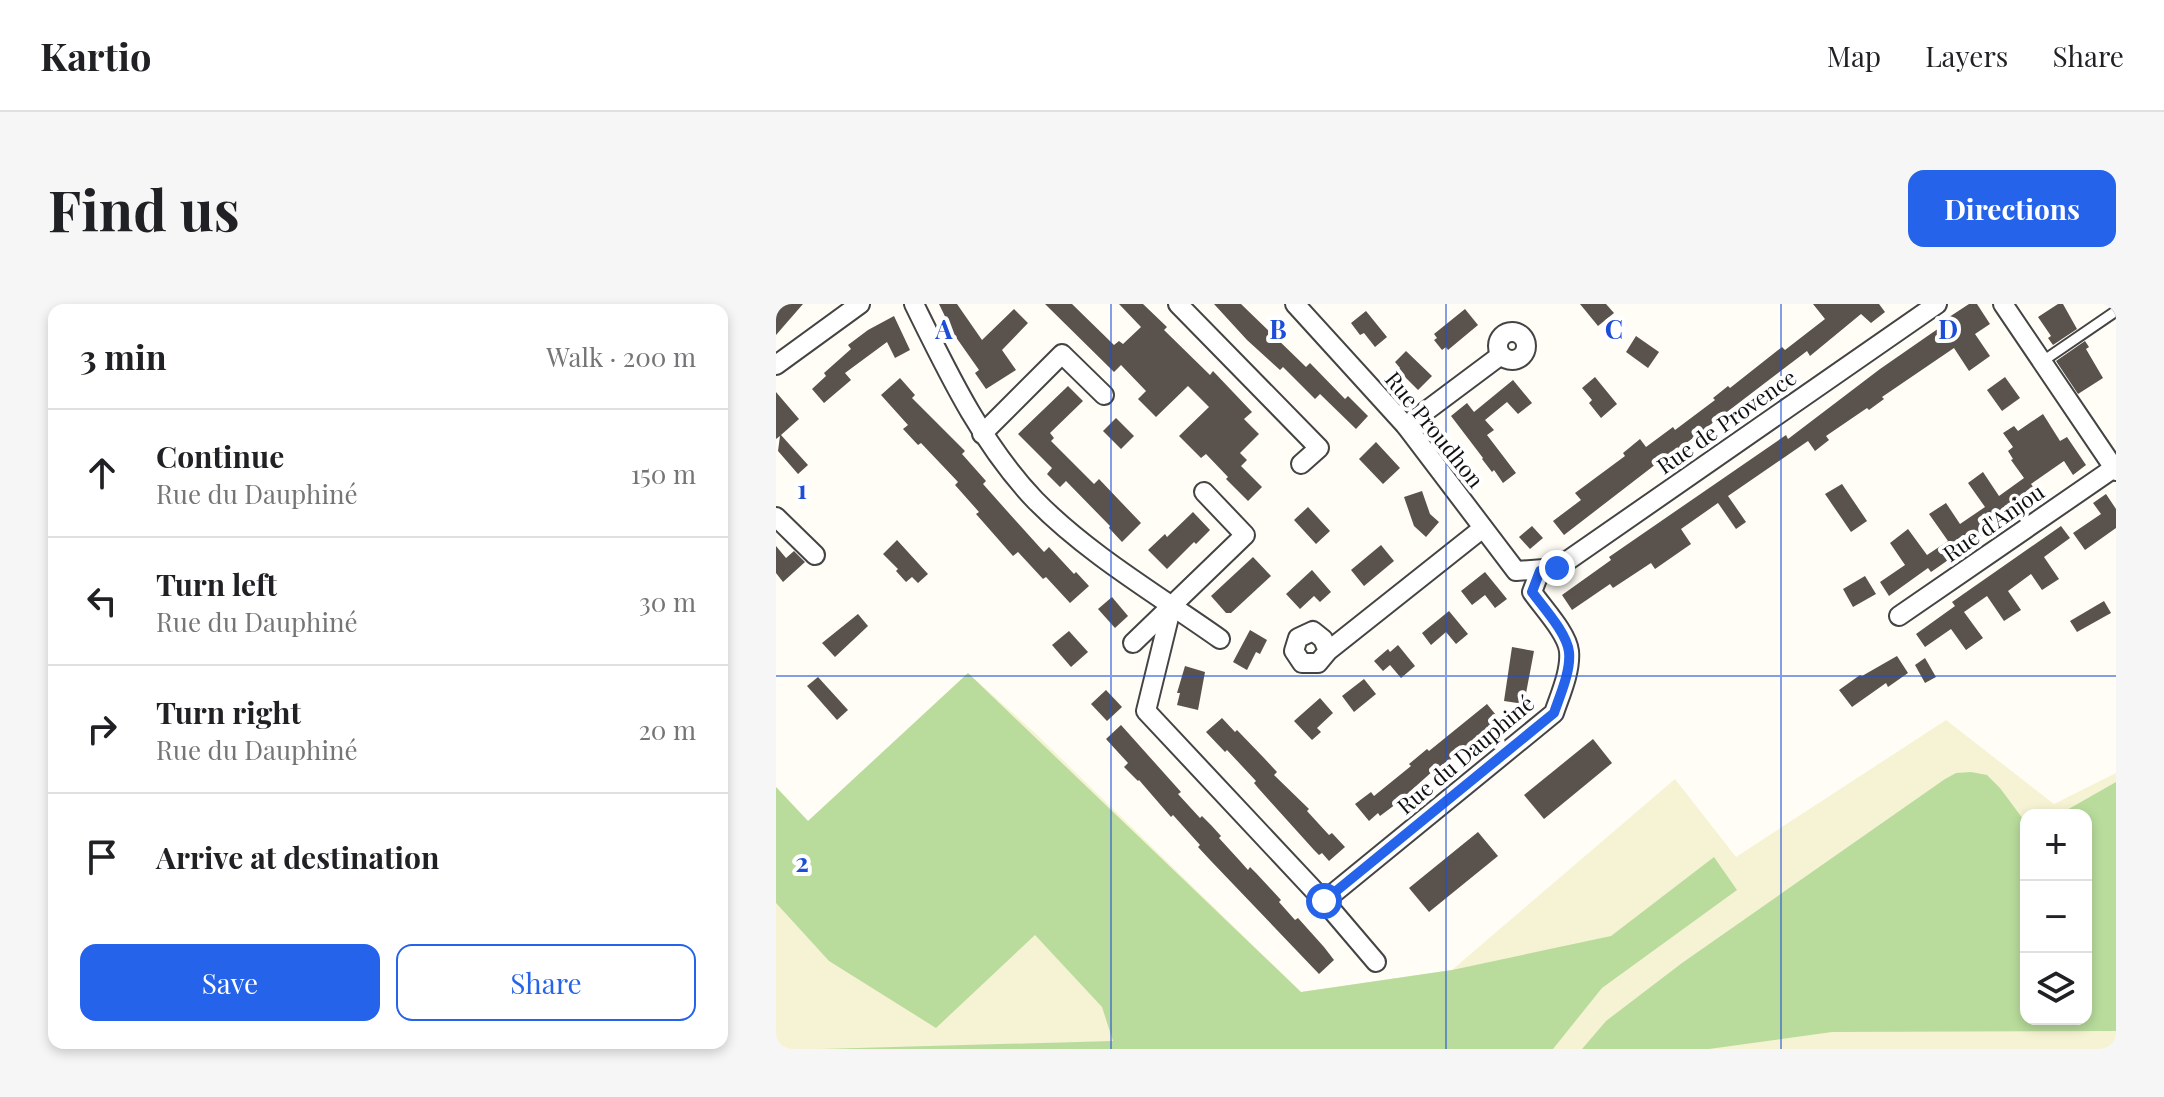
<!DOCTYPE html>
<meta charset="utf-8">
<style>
:root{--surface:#fff;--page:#f6f6f6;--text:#202124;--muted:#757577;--line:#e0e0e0;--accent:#2563eb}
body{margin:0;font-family:"Playfair Display",serif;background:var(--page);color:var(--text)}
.controls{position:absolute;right:24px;bottom:24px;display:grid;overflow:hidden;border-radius:16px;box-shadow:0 4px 12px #0003}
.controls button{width:72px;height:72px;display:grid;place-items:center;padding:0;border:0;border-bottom:2px solid var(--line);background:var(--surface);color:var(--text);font:40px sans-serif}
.stop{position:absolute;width:24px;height:24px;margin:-18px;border:6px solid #2563eb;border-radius:50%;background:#fff}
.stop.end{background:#2563eb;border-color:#fff;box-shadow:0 2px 8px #0008}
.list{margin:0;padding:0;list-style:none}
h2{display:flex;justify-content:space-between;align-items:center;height:104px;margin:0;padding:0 32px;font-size:34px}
h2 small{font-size:26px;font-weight:400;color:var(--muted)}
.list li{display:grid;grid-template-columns:52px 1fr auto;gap:24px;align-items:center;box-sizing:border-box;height:128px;padding:0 32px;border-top:2px solid var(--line)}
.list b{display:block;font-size:30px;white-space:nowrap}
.list p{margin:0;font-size:26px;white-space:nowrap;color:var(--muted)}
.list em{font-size:26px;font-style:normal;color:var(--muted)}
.actions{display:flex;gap:16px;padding:24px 32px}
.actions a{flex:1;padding:18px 0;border:2px solid var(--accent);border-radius:16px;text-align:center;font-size:28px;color:var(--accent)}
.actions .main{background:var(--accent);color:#fff}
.icon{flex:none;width:44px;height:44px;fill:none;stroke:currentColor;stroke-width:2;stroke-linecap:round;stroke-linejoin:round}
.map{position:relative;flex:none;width:1340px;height:745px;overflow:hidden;border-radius:16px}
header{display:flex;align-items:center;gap:48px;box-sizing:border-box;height:112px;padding:0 40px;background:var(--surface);border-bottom:2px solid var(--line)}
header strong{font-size:38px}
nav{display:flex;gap:44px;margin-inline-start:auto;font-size:28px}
.intro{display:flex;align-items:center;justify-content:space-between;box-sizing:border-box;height:192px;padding:0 48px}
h1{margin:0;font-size:56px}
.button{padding:20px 36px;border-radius:16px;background:var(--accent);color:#fff;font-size:28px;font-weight:700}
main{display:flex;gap:48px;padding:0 48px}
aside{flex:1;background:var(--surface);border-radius:16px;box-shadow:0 4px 12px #0003}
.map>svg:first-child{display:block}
.farmland{fill:#f6f3d4;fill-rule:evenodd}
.forest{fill:#b9dc9c}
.building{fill:#5a524d}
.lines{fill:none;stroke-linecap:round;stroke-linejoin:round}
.lane-casing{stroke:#444;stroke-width:13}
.street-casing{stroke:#444;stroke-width:22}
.lane{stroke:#fff;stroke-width:9}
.street{stroke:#fff;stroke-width:18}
.route{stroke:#2563eb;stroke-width:10}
.grid{fill:none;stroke:#1d4ed8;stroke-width:2;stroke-opacity:0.55}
.labels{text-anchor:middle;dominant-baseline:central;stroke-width:8;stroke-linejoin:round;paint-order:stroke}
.street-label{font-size:22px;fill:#111;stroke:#fff}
.grid-label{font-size:26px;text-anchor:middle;font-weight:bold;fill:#1d4ed8;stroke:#fff;stroke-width:8;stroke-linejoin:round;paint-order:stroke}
</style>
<header>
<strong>Kartio</strong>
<nav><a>Map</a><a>Layers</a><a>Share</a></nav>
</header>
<div class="intro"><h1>Find us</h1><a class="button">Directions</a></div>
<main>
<aside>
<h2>3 min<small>Walk · 200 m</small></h2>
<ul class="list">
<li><svg class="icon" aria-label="ahead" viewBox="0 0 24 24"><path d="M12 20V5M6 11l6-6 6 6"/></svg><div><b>Continue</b><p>Rue du Dauphiné</p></div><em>150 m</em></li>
<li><svg class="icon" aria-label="left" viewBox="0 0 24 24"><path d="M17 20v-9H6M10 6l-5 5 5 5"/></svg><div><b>Turn left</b><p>Rue du Dauphiné</p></div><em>30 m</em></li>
<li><svg class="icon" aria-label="right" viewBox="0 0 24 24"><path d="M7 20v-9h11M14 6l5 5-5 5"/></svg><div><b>Turn right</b><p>Rue du Dauphiné</p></div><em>20 m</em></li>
<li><svg class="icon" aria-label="arrive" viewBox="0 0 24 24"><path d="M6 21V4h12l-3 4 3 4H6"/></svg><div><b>Arrive at destination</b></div></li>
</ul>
<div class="actions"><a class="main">Save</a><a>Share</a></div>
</aside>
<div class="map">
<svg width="1340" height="745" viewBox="0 0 1340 745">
<rect width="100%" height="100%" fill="#fffdf5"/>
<path class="farmland" d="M 192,369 L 260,430 L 525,688 L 676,666 L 899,475 L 960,553 L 1170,416 L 1278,500 L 1340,469 L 1340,745 L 0,745 L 0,483 L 32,517 L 95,462 ZM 1250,511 L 1310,511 L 1310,715 L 1250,715 Z"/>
<g class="forest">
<polygon points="192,369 525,688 676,666 835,632 938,553 961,586 826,684 777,745 45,745 337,737 326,703 259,631 160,724 53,657 0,599 0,483 32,517"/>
<polygon points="1195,468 1211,471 1224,484 1250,519 1250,715 1310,715 1310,511 1282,511 1340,478 1340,727 1056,728 933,745 806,745 830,717 906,659 1169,475 1180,469"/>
</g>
<g class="building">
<polygon points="0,0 27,0 0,31"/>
<polygon points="163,0 181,0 206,36 238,5 252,19 226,46 240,66 210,85 199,69 203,66 177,29"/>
<polygon points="269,0 296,0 338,41 343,37 347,40 365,23 343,0 367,0 391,23 388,26 434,71 437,67 476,108 468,115 483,130 464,149 471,156 465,162 486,183 472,197 450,175 452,173 430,150 425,154 403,132 433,103 412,82 380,113 362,95 370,87 345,61 338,68"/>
<polygon points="438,0 465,0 530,63 534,59 569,95 572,92 592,112 580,125 544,90 539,95 507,63 504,66 471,36"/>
<polygon points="804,0 830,0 838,9 822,22"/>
<polygon points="1037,0 1103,0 1109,8 1095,19 1085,10 1034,52 1031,47 909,140 912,144 897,155 893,150 788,231 777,217 805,196 799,189 849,152 847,149 864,135 870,143 897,123 899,126 939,96 937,94 952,82 954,84 1006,43 1009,46 1049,15"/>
<polygon points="1193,0 1201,0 1214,20 1199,30 1214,52 1193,67 1178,44 1106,93 1108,95 1093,106 1091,104 1050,132 1053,136 1039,147 1032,137 952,192 970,218 960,225 942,199 905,225 915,240 879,265 875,259 837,284 834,280 796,306 786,291 835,256 833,253 1010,131 1012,135 1104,65 1166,22 1164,19"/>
<polygon points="1282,0 1287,0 1301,25 1277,41 1272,34 1275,32 1262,13"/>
<polygon points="689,5 702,21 672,46 670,43 666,46 658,36 661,34 658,30"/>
<polygon points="590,7 611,33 599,43 588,29 584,31 575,19"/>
<polygon points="118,12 134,46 119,54 111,38 69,69 75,76 48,99 36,85 50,72 48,69 75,45 72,41 92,26"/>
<polygon points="860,32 883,48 872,64 850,48"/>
<polygon points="1309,37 1313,43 1310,45 1327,74 1302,90 1280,57"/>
<polygon points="630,47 656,72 642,86 622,66 624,64 619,58"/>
<polygon points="819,73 841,100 825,114 813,99 816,96 806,84"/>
<polygon points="1229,73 1244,94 1226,107 1211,86"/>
<polygon points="124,74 139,91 136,94 189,147 186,150 210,177 207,180 231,207 268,248 273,243 298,270 300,268 313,282 294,299 270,273 267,275 242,248 237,252 200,210 203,208 179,181 182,178 145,139 142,141 127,125 132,121 105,91"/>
<polygon points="737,76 756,99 742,110 731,98 709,116 718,126 711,131 740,169 727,179 718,166 716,168 706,155 707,154 675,112 691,99 698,108"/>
<polygon points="292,82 307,97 274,129 278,134 275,137 318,180 323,175 365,219 346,238 333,224 334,222 290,177 284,183 271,170 276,164 242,130"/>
<polygon points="0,88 23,115 5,131 32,161 22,170 2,147 4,132 0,135"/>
<polygon points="1267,110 1284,137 1291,133 1310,161 1297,171 1288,157 1255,180 1264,192 1155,268 1152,264 1113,292 1104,278 1129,261 1114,239 1132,225 1151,251 1172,237 1153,210 1170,199 1184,220 1209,203 1192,179 1207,168 1223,192 1248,174 1235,156 1237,155 1232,147 1237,143 1227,129 1238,122 1242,127"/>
<polygon points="340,114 358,132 345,145 327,127"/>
<polygon points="600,138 624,164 607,180 583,155"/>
<polygon points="1066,180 1091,217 1075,228 1049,190"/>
<polygon points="646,187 654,210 663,218 650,233 638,222 628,193"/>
<polygon points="1330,190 1340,205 1340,224 1309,246 1297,229 1325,210 1317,199"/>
<polygon points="532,203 554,227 540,240 518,216"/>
<polygon points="417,208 434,226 420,240 418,238 391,265 372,246 389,230 391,233"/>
<polygon points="756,222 767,234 754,245 743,233"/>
<polygon points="1285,222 1294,234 1268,253 1283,275 1266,286 1255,270 1232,287 1245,306 1228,317 1211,292 1188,308 1207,334 1190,346 1175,325 1149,343 1140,330 1179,302 1176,298"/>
<polygon points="121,236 152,270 142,279 136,273 130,278 120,267 122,265 107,250"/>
<polygon points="605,241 618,257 588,282 575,266"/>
<polygon points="0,242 10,254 18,247 29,258 7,278 0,269"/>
<polygon points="477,253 495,272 455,309 450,309 435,292"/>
<polygon points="536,266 555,288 544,298 538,292 524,305 510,290"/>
<polygon points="709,268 731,295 719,304 709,291 696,301 685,287"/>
<polygon points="1089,272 1100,290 1077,303 1067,285"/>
<polygon points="336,293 352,312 339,324 322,305"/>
<polygon points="1328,297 1335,309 1301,328 1294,317"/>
<polygon points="673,307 692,330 680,340 670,328 655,341 646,329"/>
<polygon points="82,310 92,322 59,353 46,339"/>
<polygon points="474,326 491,336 484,350 480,348 471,366 457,358"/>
<polygon points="293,327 312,348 295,363 276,341"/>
<polygon points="622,341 639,362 625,374 614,361 607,367 598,357 612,345 614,348"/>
<polygon points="736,343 758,347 748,400 728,397"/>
<polygon points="1121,352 1132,369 1112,383 1110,379 1076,403 1063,386 1084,371 1086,372"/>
<polygon points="1149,354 1160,373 1149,379 1139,361"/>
<polygon points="409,362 429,368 422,406 401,401 404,389 401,389"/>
<polygon points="42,373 72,406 61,416 31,382"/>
<polygon points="588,375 600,390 578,408 566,392"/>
<polygon points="330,386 346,403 331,417 315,400"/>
<polygon points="544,394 557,409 541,424 545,428 536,436 518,417"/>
<polygon points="711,400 724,416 677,454 658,466 620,500 604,512 602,509 593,517 579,500 595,488 598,492 635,462 633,460 651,445 653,447"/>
<polygon points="446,414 459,428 461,426 488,454 501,468 498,471 533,505 531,507 553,531 556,529 569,543 553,557 546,549 543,551 538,546 483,485 478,479 480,477 451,446 449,448 430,428"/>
<polygon points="345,421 405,488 402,490 424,514 426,512 435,521 445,532 443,534 464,557 472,566 474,563 480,569 505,596 503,598 519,616 522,614 548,643 558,656 543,670 435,557 422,543 424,541 397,511 395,513 363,476 362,477 348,463 352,459 330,435"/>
<polygon points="817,435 836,459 768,515 748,491"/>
<polygon points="702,528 722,552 653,608 633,584"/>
</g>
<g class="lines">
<defs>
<polyline id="lane" points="1267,57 1340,7"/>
<g id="street">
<path d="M 138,0 C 172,69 205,139 259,196 C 313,251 382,291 444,335"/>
<polyline points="402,0 543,144 525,160"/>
<polyline points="519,0 630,122 740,267 781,264 1161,0"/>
<polyline points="1227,0 1340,167"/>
<circle cx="736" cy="42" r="14"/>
<polyline points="0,61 84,0"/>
<polyline points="630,122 725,51"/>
<polyline points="206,130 286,50 328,91"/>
<polyline points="0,213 39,251"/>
<path d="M 396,301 L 370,407 L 548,597 L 778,409 C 784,391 795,367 793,347 C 791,329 767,304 756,288 L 764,267"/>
<polyline points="1123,312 1338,164"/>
<polyline points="357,339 469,231 428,188"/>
<polyline points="552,347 547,335 537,327 522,334 518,347 526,359 542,359 552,347 707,224"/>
<polyline points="548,597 600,658"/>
</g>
</defs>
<use href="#lane" class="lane-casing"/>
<use href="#street" class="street-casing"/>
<use href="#lane" class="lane"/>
<use href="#street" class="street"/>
</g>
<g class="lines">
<path class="route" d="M 548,597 L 778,409 C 784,391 795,367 793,348 C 791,329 767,303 756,288 L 764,267 L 781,264"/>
</g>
<path class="grid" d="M 335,0 L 335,745M 670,0 L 670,745M 1005,0 L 1005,745M 0,372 L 1340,372"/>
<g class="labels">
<g class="street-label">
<text transform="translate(950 117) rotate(-35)">Rue de Provence</text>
<text transform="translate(659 125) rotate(51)">Rue Proudhon</text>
<text transform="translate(1217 218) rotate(-35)">Rue d'Anjou</text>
<text transform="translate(689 450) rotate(-40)">Rue du Dauphiné</text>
</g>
</g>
<g class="grid-label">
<text x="168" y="35">A</text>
<text x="502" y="35">B</text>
<text x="838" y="35">C</text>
<text x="1172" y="35">D</text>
<text x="26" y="195">1</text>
<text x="26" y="568">2</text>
</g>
</svg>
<div class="controls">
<button>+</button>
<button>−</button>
<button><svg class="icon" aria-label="layers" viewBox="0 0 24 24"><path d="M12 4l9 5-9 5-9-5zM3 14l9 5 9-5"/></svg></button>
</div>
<div class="stop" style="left:548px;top:597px"></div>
<div class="stop end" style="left:781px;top:264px"></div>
</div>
</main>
